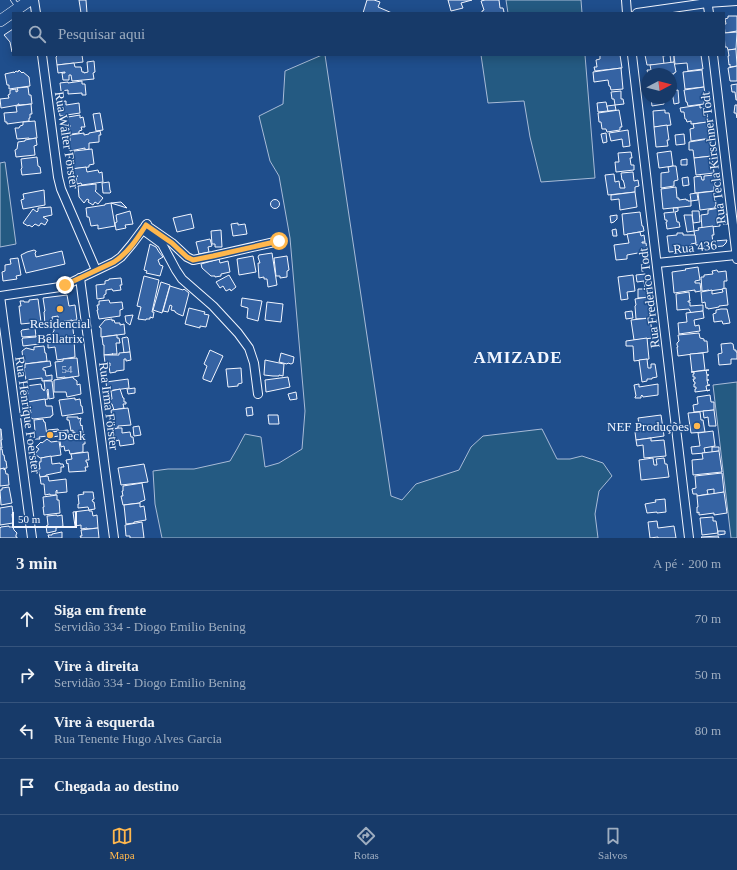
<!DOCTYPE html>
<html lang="pt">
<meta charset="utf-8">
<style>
:root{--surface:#173a69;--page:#20416f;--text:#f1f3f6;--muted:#9eadc0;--line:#36547d;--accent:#ffb74d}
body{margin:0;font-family:"Times New Roman",serif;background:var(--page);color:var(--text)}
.compass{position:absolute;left:641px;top:68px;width:36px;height:36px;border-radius:50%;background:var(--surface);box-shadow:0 2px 10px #0003;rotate:83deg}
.scale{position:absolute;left:12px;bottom:10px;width:65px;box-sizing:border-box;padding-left:4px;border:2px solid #f2f6ff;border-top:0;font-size:11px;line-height:14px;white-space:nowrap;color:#f2f6ff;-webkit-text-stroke:3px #1f4e8c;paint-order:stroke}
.stop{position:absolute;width:12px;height:12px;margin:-9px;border:3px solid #ffb74d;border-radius:50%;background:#fff}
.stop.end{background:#ffb74d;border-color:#fff;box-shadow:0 1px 4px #0008}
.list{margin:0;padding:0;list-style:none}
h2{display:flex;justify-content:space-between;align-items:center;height:52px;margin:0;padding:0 16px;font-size:17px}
h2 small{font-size:13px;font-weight:400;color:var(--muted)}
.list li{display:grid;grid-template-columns:26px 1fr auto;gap:12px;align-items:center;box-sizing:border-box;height:56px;padding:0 16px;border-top:1px solid var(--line)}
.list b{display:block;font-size:15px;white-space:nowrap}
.list p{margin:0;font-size:13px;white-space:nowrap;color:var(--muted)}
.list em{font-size:13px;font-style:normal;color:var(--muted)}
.icon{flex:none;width:22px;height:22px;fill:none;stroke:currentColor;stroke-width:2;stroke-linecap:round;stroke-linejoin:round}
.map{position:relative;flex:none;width:737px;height:538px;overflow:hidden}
.search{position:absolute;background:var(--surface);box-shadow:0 2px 10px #0003;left:12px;right:12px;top:12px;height:44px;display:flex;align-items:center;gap:10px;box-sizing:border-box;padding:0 14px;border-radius:0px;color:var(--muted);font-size:15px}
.sheet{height:276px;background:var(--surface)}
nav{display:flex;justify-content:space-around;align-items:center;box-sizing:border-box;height:56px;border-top:1px solid var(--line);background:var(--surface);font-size:11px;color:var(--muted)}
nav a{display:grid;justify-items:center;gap:2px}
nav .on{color:var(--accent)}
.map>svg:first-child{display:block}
.green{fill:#245a82;stroke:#a8bbd7}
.building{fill:#3563a3;stroke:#f2f6ff}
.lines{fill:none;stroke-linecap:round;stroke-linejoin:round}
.lane-casing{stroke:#f2f6ff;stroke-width:5.5}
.street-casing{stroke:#f2f6ff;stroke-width:10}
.secondary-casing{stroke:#f2f6ff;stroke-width:12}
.lane{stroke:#1f4e8c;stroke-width:4}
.street{stroke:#1f4e8c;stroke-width:8}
.secondary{stroke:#1f4e8c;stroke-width:11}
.route{stroke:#ffb74d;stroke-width:5}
.poi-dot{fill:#ffb74d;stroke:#1f4e8c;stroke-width:1.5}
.labels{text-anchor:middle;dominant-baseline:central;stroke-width:3;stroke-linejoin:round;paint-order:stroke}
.number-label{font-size:11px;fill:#c3d1e8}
.street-label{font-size:13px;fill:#f2f6ff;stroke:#1f4e8c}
.poi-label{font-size:13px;fill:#f2f6ff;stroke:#1f4e8c}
.district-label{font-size:17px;font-weight:bold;letter-spacing:1px;fill:#f2f6ff;stroke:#1f4e8c}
</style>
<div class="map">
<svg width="737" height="538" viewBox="0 0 737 538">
<rect width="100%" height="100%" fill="#1f4e8c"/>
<g class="green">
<polygon points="506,0 581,0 582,13 508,13"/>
<polygon points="322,55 325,55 391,496 402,500 416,484 459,470 471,447 483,436 542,429 557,459 570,459 582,456 603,463 612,476 599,491 595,514 598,538 162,538 155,504 153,471 168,469 194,469 230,461 237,449 245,434 261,437 265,467 279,463 302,449 305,411 290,238 279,176 270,161 259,116 283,104 285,71"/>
<polygon points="481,55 585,55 595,178 541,182 530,137 524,101 488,103"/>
<polygon points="5,162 16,244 0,247 0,163"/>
<polygon points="737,382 737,538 731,538 713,385"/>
</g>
<g class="building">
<polygon points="79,0 86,0 87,13 81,13"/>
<polygon points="367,0 374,0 380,2 378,7 392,13 363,13"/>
<polygon points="448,0 472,0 461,3 463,8 451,11"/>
<polygon points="485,0 499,0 500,8 503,8 504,12 502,13 482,13 482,11 484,10 481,1"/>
<polygon points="728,16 737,16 737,31 725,33 724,24 726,24 725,19 728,18"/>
<polygon points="13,29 13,52 12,52 10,42 4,35"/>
<polygon points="737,32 736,49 728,50 727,47 725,47 724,33"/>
<polygon points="736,49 737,66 730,67 730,64 729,65 728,56 729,56 728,50"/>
<polygon points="58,55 82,55 83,62 57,65 56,57"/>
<polygon points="600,55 620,55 622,68 595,71 594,67 597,67 596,60 600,59"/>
<polygon points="645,55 669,55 663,56 664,64 647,65"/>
<polygon points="670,55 674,55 674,62 671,63"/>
<polygon points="677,55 701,55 703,69 688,71 687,63 675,64 674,56"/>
<polygon points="94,61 95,72 93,73 94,79 72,81 71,75 69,75 69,80 63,80 62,73 65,73 65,72 58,73 57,65 74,63 75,67 81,67 82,72 84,72 84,73 88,72 87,62"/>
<polygon points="674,62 676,72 674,73 674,74 648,74 647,70 651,70 650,65"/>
<polygon points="737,66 737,81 730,81 728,68"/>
<polygon points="621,68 623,89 611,90 610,86 609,86 608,80 594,82 593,72"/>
<polygon points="19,70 22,73 23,72 29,77 30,86 9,89 9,85 7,85 5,74 14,72 14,73 16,71 18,72"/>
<polygon points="702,70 704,87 685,89 683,72"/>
<polygon points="82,81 82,84 85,84 86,95 82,95 82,93 68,94 68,90 61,91 60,83 68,82 68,83"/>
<polygon points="737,84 737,100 736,100 735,92 732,92 731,85"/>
<polygon points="28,87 29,95 31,95 32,104 19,105 19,104 18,104 18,105 1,108 0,99 9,98 8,95 10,94 10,90 16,89 16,92 18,91 17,88"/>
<polygon points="704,87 706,100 704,100 704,104 688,106 687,102 686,102 684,90"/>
<polygon points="678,90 679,103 674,104 672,91"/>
<polygon points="621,91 621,99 623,99 624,104 615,105 614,99 612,99 611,92"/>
<polygon points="651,98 663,98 664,104 652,106"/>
<polygon points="66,101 66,105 79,103 80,113 60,116 58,102"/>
<polygon points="606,102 608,111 598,112 597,103"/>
<polygon points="31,104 32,114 30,114 30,118 29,118 29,121 7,124 7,122 5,122 4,113 17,112 16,106"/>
<polygon points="615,105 616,110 608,111 607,106"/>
<polygon points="700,105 700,108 705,107 705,114 707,114 708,122 691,124 691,121 687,122 686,119 685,119 684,112 681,112 680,108"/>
<polygon points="735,105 737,105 737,118 736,113 734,113"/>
<polygon points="619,110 622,127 620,127 620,130 607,132 606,129 602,129 601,122 599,122 598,113"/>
<polygon points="665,110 665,113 669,113 671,125 654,127 653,111"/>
<polygon points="100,113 103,130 96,131 93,114"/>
<polygon points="80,115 80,118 83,117 85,127 81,127 82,130 79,131 79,133 66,135 65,130 69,130 68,127 70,127 70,125 64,126 62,118"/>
<polygon points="35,121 37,138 29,139 29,138 17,139 15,128 19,128 20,126 23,125 23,122"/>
<polygon points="707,122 707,128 709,127 711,138 691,141 690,129 694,128 693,124"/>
<polygon points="667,125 669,140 667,140 668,146 656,147 654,127"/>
<polygon points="628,130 630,146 623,147 622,139 611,141 609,133"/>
<polygon points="100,131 101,135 99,135 99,142 89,143 89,149 85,150 85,148 70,151 68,141 70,141 70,135 84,133 84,135 89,134 89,133"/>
<polygon points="606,133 607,142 603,143 601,134"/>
<polygon points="684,134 685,144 676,145 675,135"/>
<polygon points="36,138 37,145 34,146 35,155 16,157 15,150 17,149 18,142 25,141 25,140"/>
<polygon points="708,139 708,142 710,142 711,148 710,148 711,149 712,156 694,158 693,150 689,150 689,142"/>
<polygon points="92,149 94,164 89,165 89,167 71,169 70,162 74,162 74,151"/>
<polygon points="671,151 673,166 659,168 657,153"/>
<polygon points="631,152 632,158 630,158 631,165 634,165 634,170 616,172 615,162 619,162 618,153"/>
<polygon points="712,156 714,173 696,175 694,158"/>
<polygon points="37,157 38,166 40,167 41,173 22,175 21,169 22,168 21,159"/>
<polygon points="687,159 687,165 681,165 681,160"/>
<polygon points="673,166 676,166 678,180 674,181 674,186 661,188 661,173 669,172 668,167"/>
<polygon points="86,167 87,172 98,170 99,173 102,172 103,182 82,185 81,183 77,184 76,177 78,176 72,177 71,169"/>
<polygon points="633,172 634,181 638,180 639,186 635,187 635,192 608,195 605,175 614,174 615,182 619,181 620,188 625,188 624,183 623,180 622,180 621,173"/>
<polygon points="714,175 715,186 714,186 714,191 695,193 694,177 701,176 702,180 704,180 704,176"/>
<polygon points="688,177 689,185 683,186 682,178"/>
<polygon points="109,182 110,190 111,192 110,193 103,193 102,183"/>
<polygon points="96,184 96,190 95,191 103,198 98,204 95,202 93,205 88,202 89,200 87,199 84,203 79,197 78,186"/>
<polygon points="676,187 677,198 679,198 679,200 686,199 686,200 688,200 688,201 691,201 691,206 663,209 661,189"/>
<polygon points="44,190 45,205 23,209 21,200 24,199 23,194"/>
<polygon points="715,191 716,205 715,206 715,208 700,210 698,193"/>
<polygon points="635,192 637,207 620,210 619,199 611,200 611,195"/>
<polygon points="697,193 698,200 691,201 690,194"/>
<circle cx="275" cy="204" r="4.5"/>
<polygon points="121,202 127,208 111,203"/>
<polygon points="111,203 115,226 98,229 98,225 91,226 89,217 87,217 86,208 105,205 105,204"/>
<polygon points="51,207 52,215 43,217 48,220 45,225 41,223 39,226 35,224 32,227 29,225 28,226 23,223 33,209 37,212 38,211 38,208"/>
<polygon points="673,208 678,208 678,211 675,212 677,222 679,222 680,227 667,229 666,222 667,222 667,220 665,220 664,213 674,212"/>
<polygon points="719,208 720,226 702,228 701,215 708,214 708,210"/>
<polygon points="130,211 133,224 125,225 126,228 116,230 115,223 117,222 116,215"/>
<polygon points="692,211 699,211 700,222 693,223"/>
<polygon points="640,212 642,226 643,226 644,231 624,235 622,214"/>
<polygon points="191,214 194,228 177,232 173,218"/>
<polygon points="727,214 728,224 723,224 722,215"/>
<polygon points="617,215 617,219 614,222 611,223 610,216"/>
<polygon points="684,215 692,215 694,231 687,232"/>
<polygon points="238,223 238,225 245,224 247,234 233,236 231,224"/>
<polygon points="713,226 714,235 712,235 713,243 712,243 712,245 700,247 700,245 696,245 694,231 699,230 698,228"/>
<polygon points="616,229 617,236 613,236 612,230"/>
<polygon points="221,230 222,247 215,247 215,244 212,244 211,231"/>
<polygon points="640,232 641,236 644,235 645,242 642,242 642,243 646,243 647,251 643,251 643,252 627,255 627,259 616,260 614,245 629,243 627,234"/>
<polygon points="677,233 683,233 683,235 695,235 696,243 691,244 691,250 669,252 667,236 677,235"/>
<polygon points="210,239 212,246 208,247 209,252 199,254 196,242"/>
<polygon points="727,240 726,243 723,246 712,247 712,244 715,244 714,241"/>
<polygon points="150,244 156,247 159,252 163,257 158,260 160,265 163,266 160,276 146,273 147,271 144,270"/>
<polygon points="34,250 36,251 36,252 35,253 36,257 62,251 65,264 26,273 21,255 27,252"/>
<polygon points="272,253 277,285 268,287 267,279 264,279 264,277 259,278 258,263 260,263 258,257 259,255"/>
<polygon points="253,256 256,272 239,275 237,259"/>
<polygon points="287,256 289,270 287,271 287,277 280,278 280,276 276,276 274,258"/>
<polygon points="18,258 21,275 16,276 17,279 3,281 2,272 5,271 5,265 11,264 10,259"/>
<polygon points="219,259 220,263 228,261 230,272 221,274 221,276 215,277 215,276 211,276 202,268 201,264"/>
<polygon points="698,267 700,280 695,281 695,283 700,283 701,291 695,292 695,290 674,293 672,272 686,270 685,269"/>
<polygon points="717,270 718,272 726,271 727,281 724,281 724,289 709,291 709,290 702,291 701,277 704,277 704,275 713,274 712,271"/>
<polygon points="645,274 648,276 650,279 652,297 638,298 638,289 645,289 644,281 637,282 636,275"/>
<polygon points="229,275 236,287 231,291 230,289 226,291 223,286 220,288 216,282"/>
<polygon points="633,275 635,291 627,292 628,299 621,300 618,277"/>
<polygon points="144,276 159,280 152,312 154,312 153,318 150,317 150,319 146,319 146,320 138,319 141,307 137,306"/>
<polygon points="121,278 122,285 120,285 121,290 113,291 112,289 106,290 106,294 104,295 104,298 97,299 96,285 105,284 105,281 109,280 109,279"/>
<polygon points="161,282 170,285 162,313 153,310"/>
<polygon points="170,286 183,290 184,289 189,293 183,316 178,314 175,312 175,311 171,310 172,306 170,305 168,312 163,311"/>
<polygon points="726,288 728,305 719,306 719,307 708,309 708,308 706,308 705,302 702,303 701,292 712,290 712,294 723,292 722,289"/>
<polygon points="689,292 690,301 688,301 688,302 690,302 690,306 703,305 703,311 691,313 689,309 677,310 676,294"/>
<polygon points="67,295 69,306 75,305 77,320 59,322 58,316 52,317 53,323 45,324 44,312 45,311 43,298"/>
<polygon points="648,297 650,318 636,319 635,306 636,305 635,299"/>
<polygon points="242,298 262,301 258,321 247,318 248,308 241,306"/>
<polygon points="38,299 41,322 21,324 19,306 21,306 20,301 24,301 24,302 29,302 29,300"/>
<polygon points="109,300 110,303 122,302 123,309 120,310 120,316 99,319 97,310 98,310 97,305 99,305 99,301"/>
<polygon points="267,302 283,304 281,322 265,320"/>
<polygon points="189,308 205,312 204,314 209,315 206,327 200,326 200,328 185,324"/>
<polygon points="721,309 727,309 730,323 723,324 722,321 714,322 713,314 716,313 716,310"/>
<polygon points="632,311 633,318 626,319 625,312"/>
<polygon points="703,311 704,318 694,320 695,326 699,325 700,331 679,334 678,323 687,322 686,313"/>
<polygon points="133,315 130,325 126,322 125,316"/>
<polygon points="650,318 653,338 634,340 631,320"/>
<polygon points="112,319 112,321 114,320 115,323 120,323 120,325 124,324 125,334 101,337 101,328 99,327 105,320"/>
<polygon points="72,320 74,338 67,339 67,337 64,338 65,339 60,340 60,341 48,342 47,335 53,334 53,332 54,331 54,328 55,328 55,323"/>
<polygon points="35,328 36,336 22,337 21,331 22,330"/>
<polygon points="699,333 700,338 704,339 704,341 707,341 708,352 678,356 677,347 678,347 677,345 677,343 679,341 678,335"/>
<polygon points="38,335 39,344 23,346 22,339 23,338 36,337 36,336"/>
<polygon points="117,335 117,338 119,338 120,343 116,343 117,354 112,354 113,354 104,355 104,345 103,345 102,337"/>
<polygon points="127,337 128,338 130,352 124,353 122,338"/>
<polygon points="647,338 649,359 634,361 633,346 626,346 626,341"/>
<polygon points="74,339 75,357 57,360 55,347 48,348 48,342 55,341 55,343 65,341 65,340"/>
<polygon points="731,343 733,344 734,350 736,350 736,352 737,352 737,359 731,359 731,364 719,365 718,354 722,353 721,344"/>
<polygon points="44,346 45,353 46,353 47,361 25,364 25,360 23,360 22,351 26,348 34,350 34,347"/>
<polygon points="210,350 223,356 211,382 203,379 203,377 207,366 204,364"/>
<polygon points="130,352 131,360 126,361 126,359 124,359 124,370 116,371 116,372 110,373 109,366 110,366 110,363 106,364 105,363 104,355 119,355 119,353"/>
<polygon points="281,353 294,357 293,363 291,364 288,363 287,364 279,362"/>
<polygon points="703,353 705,370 692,372 690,354"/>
<polygon points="77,358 79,376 65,378 65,377 57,378 55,362 63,361 63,359"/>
<polygon points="647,359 648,368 651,368 651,364 655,364 657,377 652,378 652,379 647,379 647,381 642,382 639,360"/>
<polygon points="265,360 284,364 283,376 279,375 279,376 273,376 264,375"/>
<polygon points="50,361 51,366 43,368 43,370 45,370 46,376 52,375 52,380 42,381 42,378 26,380 24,368 25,368 25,364"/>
<polygon points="241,368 242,383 238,384 238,386 228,387 226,369"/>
<polygon points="706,370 707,375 709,375 707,375 707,380 709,380 707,380 708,385 710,385 706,386 707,391 710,390 695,392 695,389 696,389 696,387 694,387 694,384 695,384 695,382 694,382 693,379 695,379 695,377 693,377 693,374 694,374 694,372 691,372 709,370"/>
<polygon points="73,377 73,378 77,381 77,385 80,384 81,394 67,397 66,392 54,392 54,380"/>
<polygon points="288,377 290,387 266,392 265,380"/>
<polygon points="128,379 129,388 107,391 106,382"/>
<polygon points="44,381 52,381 54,398 49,399 48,389 47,390 48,399 27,402 26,395 28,394 26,386 41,384 42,389 43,389 44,391 45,389"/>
<polygon points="639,384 639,387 658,384 658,395 643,397 642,395 641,396 641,398 635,398 635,397 636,396 634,385"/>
<polygon points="135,388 135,393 128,394 127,389"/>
<polygon points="120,389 123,398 124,398 124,402 126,402 126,404 123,404 124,408 114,410 112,404 111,404 110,399 112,399 111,391"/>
<polygon points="296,392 297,399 290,400 288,394"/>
<polygon points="710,395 711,402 714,402 714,410 694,412 693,405 698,404 697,397"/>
<polygon points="75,398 75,400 80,399 81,406 82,406 83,413 62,416 59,400"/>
<polygon points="45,399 46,406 52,406 53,415 51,416 51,417 33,419 30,417 29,413 31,413 28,402"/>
<polygon points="252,407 253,415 247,416 246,408"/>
<polygon points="128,408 131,425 118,426 118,428 114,429 113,422 114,419 112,419 111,410"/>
<polygon points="714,410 716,426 709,426 708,417 704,418 703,411"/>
<polygon points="700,412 701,420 703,420 705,432 691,433 688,413"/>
<polygon points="268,415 278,415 279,424 269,424"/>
<polygon points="661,415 664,436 636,440 635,432 640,431 638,418"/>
<polygon points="67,417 78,417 78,419 81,418 80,422 81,426 82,425 83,433 75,434 75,432 73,433 73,430 71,431 69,420 67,420"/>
<polygon points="43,419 44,422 45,422 47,436 39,437 40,439 35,439 34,431 35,431 34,420"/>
<polygon points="139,426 141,435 134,436 133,427"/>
<polygon points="118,428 122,428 122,433 130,432 131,437 133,437 134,444 120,446 119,440 116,441 115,437 114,429"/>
<polygon points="0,429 1,429 2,440 1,440 2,448 0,448"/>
<polygon points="58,429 59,431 52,432 52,437 48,438 48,430"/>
<polygon points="68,430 68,435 59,436 59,431"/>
<polygon points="59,431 59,436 52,437 52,432"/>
<polygon points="713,431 715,446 704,448 705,453 692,454 691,447 700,446 698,433"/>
<polygon points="84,433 85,442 85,444 83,444 83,452 70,454 69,450 65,451 64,446 61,447 59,436"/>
<polygon points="651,438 651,441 664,440 666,456 644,458 643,445 637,446 636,440"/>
<polygon points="47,439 51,442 59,441 61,455 40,458 35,454 39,449 36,447 41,442 42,443"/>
<polygon points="712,447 719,447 719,451 712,452"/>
<polygon points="0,449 2,449 3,455 4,455 5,461 6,461 7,468 0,469"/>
<polygon points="719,451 722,472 693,475 692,460 703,459 702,453"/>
<polygon points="88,452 89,460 86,460 86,462 87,462 88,467 85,467 86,471 69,472 68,463 67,464 66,460 72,459 71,454"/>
<polygon points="51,456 52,464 60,463 60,464 63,464 64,467 61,467 61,472 46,475 46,476 40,477 38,469 40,469 39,462 41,462 41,458"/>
<polygon points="653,458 654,465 657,465 656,459 664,458 665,464 667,464 669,477 641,480 639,460"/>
<polygon points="144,464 148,482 121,485 118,468"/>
<polygon points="4,468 4,470 5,469 6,474 8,474 9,485 0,486 0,469"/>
<polygon points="722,473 724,492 714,494 714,489 707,490 708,494 697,496 697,494 693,494 692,489 696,488 695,476"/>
<polygon points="48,476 49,481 66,479 67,492 57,493 57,490 56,491 56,495 50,495 50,494 45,495 44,484 41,484 40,477"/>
<polygon points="142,483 145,500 140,502 140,503 123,505 121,496 123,496 122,491 123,491 123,486"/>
<polygon points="9,487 12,503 1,505 0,490 2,490 2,488"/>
<polygon points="83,492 93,492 94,499 92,500 93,502 94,502 95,509 89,510 88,507 78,508 78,504 79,504 78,495 84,494"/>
<polygon points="724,492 727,513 714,515 714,513 699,515 699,512 697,513 697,507 698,507 697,496"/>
<polygon points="57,495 57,500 59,500 60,513 44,515 43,507 44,507 43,497"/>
<polygon points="665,499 666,512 657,513 657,512 647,513 645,504 656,502 655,500"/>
<polygon points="140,503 140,507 144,506 146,520 134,522 134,523 126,524 124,505"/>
<polygon points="12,506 13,513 12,514 13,523 0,525 0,508"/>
<polygon points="89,510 89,511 92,511 93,516 97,515 98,528 87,529 87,528 81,529 81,525 75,526 73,512"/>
<polygon points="57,515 57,516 62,515 63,526 56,528 56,531 47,533 46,526 48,525 47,516"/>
<polygon points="713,517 713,521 716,521 718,533 702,535 700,518"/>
<polygon points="657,521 658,528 674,526 676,538 658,538 658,537 650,538 648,522"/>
<polygon points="142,522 144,538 130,538 130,536 126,536 125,525"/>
<polygon points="9,526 9,527 13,527 14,530 17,533 16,535 16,537 17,537 17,538 0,538 0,528 1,527"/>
<polygon points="98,528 99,538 81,538 80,536 82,536 81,530"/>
<polygon points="718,531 725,531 725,534 718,535"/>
<polygon points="62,532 62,538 49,538 48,535 52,535 52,534"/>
<polygon points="718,536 719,538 702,538 701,537"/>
</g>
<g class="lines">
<defs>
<polyline id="lane" points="13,0 18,7"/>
<g id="street">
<polyline points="34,0 36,13"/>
<polyline points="626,0 627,13"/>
<polyline points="707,0 709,13"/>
<polyline points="637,13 707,3 737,1"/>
<polyline points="42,55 58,177 61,189 96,270"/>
<polyline points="632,55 689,538"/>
<polyline points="713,55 737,259"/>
<polyline points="146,225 172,243 187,257 193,260 213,256 279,241"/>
<polyline points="143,230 154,238 162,244 176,270 182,279 213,306 238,333 249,348 254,363 258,394"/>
<polyline points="657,263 736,255"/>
<polyline points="80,278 114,538"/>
<polyline points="0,296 32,538"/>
<polyline points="0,296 60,287 70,283 114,262 121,257 132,244 147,224"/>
</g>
<polyline id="secondary" points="0,21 30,0"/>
</defs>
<use href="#lane" class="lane-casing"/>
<use href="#street" class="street-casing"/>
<use href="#secondary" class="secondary-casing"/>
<use href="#lane" class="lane"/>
<use href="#street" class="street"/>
<use href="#secondary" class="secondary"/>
</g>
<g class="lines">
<path class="route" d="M 65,285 L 114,262 C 128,253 137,239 146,225 L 172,243 L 187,257 L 193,260 L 213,256 L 279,241"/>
</g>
<g class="poi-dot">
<circle cx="60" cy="309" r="4"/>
<circle cx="697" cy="426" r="4"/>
<circle cx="50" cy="435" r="4"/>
</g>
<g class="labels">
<g class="number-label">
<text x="67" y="369">54</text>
</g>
<g class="street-label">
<text transform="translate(67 140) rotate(81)">Rua Walter Förster</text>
<text transform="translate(713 158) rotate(-97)">Rua Tecla Kirschner Todt</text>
<text transform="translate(695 247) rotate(-6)">Rua 436</text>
<text transform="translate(649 298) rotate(-97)">Rua Frederico Todt</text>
<text transform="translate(109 406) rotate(83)">Rua Irma Förster</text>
<text transform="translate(28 415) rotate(82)">Rua Henrique Foerster</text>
</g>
<g class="poi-label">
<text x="60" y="323">Residencial<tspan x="60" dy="15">Bellatrix</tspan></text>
<text x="689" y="426" text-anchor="end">NEF Produções</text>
<text x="58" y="435" text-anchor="start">Deck</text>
</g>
<g class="district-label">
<text x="518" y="357">AMIZADE</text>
</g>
</g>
</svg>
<svg class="compass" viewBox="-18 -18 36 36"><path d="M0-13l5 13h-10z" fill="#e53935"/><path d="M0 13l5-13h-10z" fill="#9eadc0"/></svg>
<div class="scale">50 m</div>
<div class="stop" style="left:279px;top:241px"></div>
<div class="stop end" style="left:65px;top:285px"></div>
<div class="search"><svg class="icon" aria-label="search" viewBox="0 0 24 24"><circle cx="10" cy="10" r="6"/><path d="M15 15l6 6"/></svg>Pesquisar aqui</div>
</div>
<section class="sheet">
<h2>3 min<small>A pé · 200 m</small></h2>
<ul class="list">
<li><svg class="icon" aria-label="ahead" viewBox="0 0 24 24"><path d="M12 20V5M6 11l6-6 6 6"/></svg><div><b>Siga em frente</b><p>Servidão 334 - Diogo Emilio Bening</p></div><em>70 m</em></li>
<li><svg class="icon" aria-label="right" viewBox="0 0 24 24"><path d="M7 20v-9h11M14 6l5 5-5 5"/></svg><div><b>Vire à direita</b><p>Servidão 334 - Diogo Emilio Bening</p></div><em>50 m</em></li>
<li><svg class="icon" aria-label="left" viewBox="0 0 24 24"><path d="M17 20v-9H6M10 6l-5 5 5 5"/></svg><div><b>Vire à esquerda</b><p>Rua Tenente Hugo Alves Garcia</p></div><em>80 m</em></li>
<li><svg class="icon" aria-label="arrive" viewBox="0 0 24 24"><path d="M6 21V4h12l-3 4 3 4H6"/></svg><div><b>Chegada ao destino</b></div></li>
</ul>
</section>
<nav>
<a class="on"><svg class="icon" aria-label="map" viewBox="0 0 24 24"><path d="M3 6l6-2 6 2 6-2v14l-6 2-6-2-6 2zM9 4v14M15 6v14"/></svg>Mapa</a>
<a><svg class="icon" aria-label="directions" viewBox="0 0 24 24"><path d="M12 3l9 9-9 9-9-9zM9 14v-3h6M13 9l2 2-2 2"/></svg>Rotas</a>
<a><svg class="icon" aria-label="saved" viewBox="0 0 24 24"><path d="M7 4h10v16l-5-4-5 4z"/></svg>Salvos</a>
</nav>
